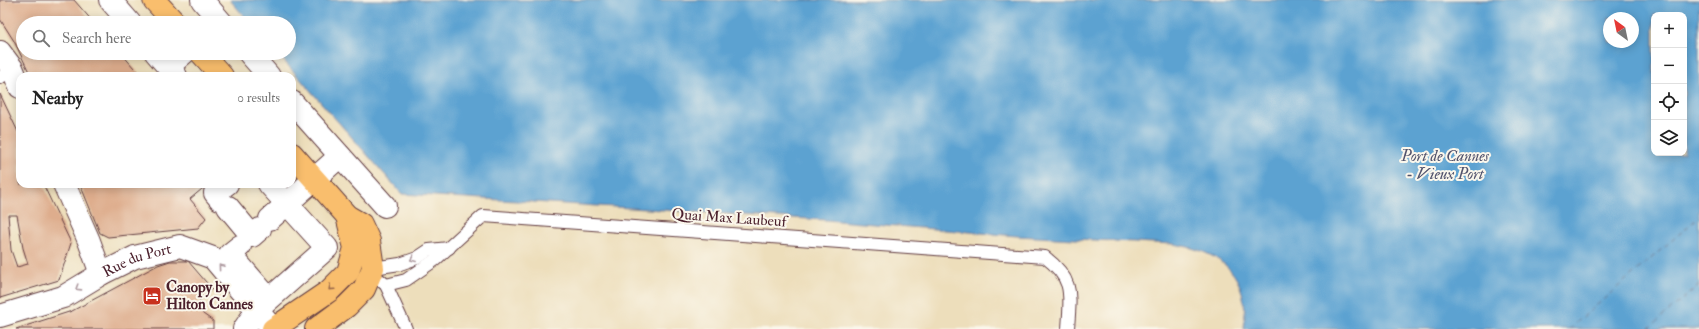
<!DOCTYPE html>
<meta charset="utf-8">
<style>
:root{--surface:#fff;--page:#f2f2f2;--text:#222;--muted:#767676;--line:#e0e0e0}
body{margin:0;font-family:"IM FELL Double Pica",serif;background:var(--page);color:var(--text)}
.controls{position:absolute;right:12px;top:12px;display:grid;overflow:hidden;border-radius:8px;box-shadow:0 2px 10px #0003}
.controls button{width:36px;height:36px;display:grid;place-items:center;padding:0;border:0;border-bottom:1px solid var(--line);background:var(--surface);color:var(--text);font:20px sans-serif}
.compass{position:absolute;left:1603px;top:12px;width:36px;height:36px;border-radius:50%;background:var(--surface);box-shadow:0 2px 10px #0003;rotate:327deg}
.list{margin:0;padding:0;list-style:none}
h2{display:flex;justify-content:space-between;align-items:center;height:52px;margin:0;padding:0 16px;font-size:17px}
h2 small{font-size:13px;font-weight:400;color:var(--muted)}
.icon{flex:none;width:22px;height:22px;fill:none;stroke:currentColor;stroke-width:2;stroke-linecap:round;stroke-linejoin:round}
.map{position:relative;flex:none;width:1699px;height:329px;overflow:hidden}
.search{position:absolute;background:var(--surface);box-shadow:0 2px 10px #0003;left:16px;top:16px;width:280px;height:44px;display:flex;align-items:center;gap:10px;box-sizing:border-box;padding:0 14px;border-radius:22px;color:var(--muted);font-size:15px}
.panel{position:absolute;background:var(--surface);box-shadow:0 2px 10px #0003;left:16px;top:72px;width:280px;height:116px;border-radius:12px}
.map>svg:first-child{display:block}
.water{fill:#5ba2d1;stroke:#52607e;fill-rule:evenodd}
.lines{fill:none;stroke-linecap:round;stroke-linejoin:round}
.ferry{stroke:#51536d;stroke-width:1;stroke-dasharray:5 4;stroke-linecap:butt}
.building{fill:#dead8d;fill-rule:evenodd}
.lane-casing{stroke:#623c41;stroke-width:14}
.street-casing{stroke:#623c41;stroke-width:24}
.primary-casing{stroke:#623c41;stroke-width:24}
.lane{stroke:#fff;stroke-width:12}
.street{stroke:#fff;stroke-width:22}
.primary{stroke:#f9be6d;stroke-width:22}
.oneway{stroke:#ae9aa0}
.oneway2{stroke:#996749}
.labels{text-anchor:middle;dominant-baseline:central;stroke-width:4;stroke-linejoin:round;paint-order:stroke}
.street-label{font-size:15px;fill:#4a1f2b;stroke:#fbf7ec}
.poi-label{font-size:15px;font-weight:bold;fill:#4a1f2b;stroke:#fbf7ec;text-anchor:start}
.water-label{font-size:16px;font-style:italic;fill:#51536d;stroke:#fbf7ec}
</style>
<div class="map">
<svg width="1699" height="329" viewBox="0 0 1699 329">
<rect width="100%" height="100%" fill="#fbf7ec"/>
<filter id="ink" filterUnits="userSpaceOnUse"><feTurbulence type="fractalNoise" baseFrequency=".025" numOctaves="2"/><feDisplacementMap in="SourceGraphic" scale="8" xChannelSelector="R" yChannelSelector="G"/><feConvolveMatrix kernelMatrix="1 2 1 2 8 2 1 2 1" color-interpolation-filters="sRGB"/></filter>
<filter id="wash" filterUnits="userSpaceOnUse"><feTurbulence type="fractalNoise" baseFrequency=".012" numOctaves="4" result="noise"/><feDisplacementMap in="SourceGraphic" scale="16" xChannelSelector="R" yChannelSelector="G"/><feGaussianBlur stdDeviation="0.9" result="paint"/><feColorMatrix in="noise" values="0 0 0 0 0 0 0 0 0 0 0 0 0 0 0 0 0 1.4 0 .05"/><feComposite in="paint" operator="in"/></filter>
<g filter="url(#wash)">
<rect width="100%" height="100%" fill="#eddebb"/>
<path class="water" d="M 230,0 L 1699,0 L 1699,329 L 1244,329 C 1250,275 1223,252 1173,244 L 1017,236 L 826,220 L 402,194 L 277,53 L 289,53 L 289,23 L 250,23 ZM 1654,15 L 1684,15 L 1684,153 L 1654,153 ZM 1609,18 L 1633,18 L 1633,42 L 1609,42 Z"/>
<g class="lines">
<g class="ferry">
<polyline points="1569,329 1699,217"/>
<polyline points="1648,329 1699,285"/>
</g>
</g>
<g id="blocks">
<g class="building">
<polygon points="0,0 74,0 94,23 23,23 23,53 121,53 141,76 31,76 14,41 0,19"/>
<path d="M 0,94 L 20,136 L 20,184 L 43,184 L 71,243 L 59,280 L 0,298 ZM 8,215 L 17,215 L 23,248 L 28,264 L 17,267 L 11,250 Z"/>
<polygon points="80,184 208,184 190,199 206,218 198,228 108,237 100,233"/>
<polygon points="170,261 188,261 212,289 197,303 203,314 213,321 213,329 16,329 72,311 158,265"/>
</g>
</g>
</g>
<g filter="url(#ink)">
<use href="#blocks" fill-opacity="0" stroke="#623c41" stroke-width="1"/>
<g class="lines">
<defs>
<g id="lane">
<polyline points="0,78 12,68"/>
<polyline points="373,268 400,264 417,258 429,250 449,248"/>
<polyline points="380,280 386,285 406,329"/>
<path d="M 386,285 L 406,280 L 435,260 L 483,216 L 1045,257 C 1075,280 1070,295 1068,329"/>
</g>
<g id="street">
<polyline points="110,0 130,23"/>
<polyline points="202,0 222,23"/>
<polyline points="0,52 12,68 20,87"/>
<polyline points="156,53 176,76"/>
<polyline points="249,53 269,76"/>
<polyline points="168,67 184,53"/>
<polyline points="292,102 385,206"/>
<polyline points="64,184 89,241 101,274"/>
<polyline points="220,199 215,193 227,184"/>
<polyline points="228,207 252,236 260,229"/>
<polyline points="270,219 340,156"/>
<polyline points="240,246 230,254 269,299"/>
<path id="s1" d="M 0,316 L 63,297 L 101,274 L 135,257 L 180,246 L 213,258 L 273,329"/>
<polyline points="244,329 257,310 327,248 269,184"/>
</g>
<g id="primary">
<polyline points="154,0 175,23"/>
<polyline points="201,53 222,76"/>
<polyline points="292,154 347,216 361,224 369,241 373,268 364,289 347,306 316,329"/>
<polyline points="273,329 329,291 348,272 355,248 347,216"/>
</g>
</defs>
<use href="#lane" class="lane-casing"/>
<use href="#street" class="street-casing"/>
<use href="#primary" class="primary-casing"/>
<use href="#lane" class="lane"/>
<use href="#street" class="street"/>
<use href="#primary" class="primary"/>
</g>
<defs><path id="oneway-chevron" d="M-2-3.5L2.5 0L-2 3.5" fill="none" stroke-width="1.6" stroke-linecap="round" stroke-linejoin="round"/></defs>
<g class="oneway">
<use href="#oneway-chevron" transform="translate(413 259) rotate(159)"/>
<use href="#oneway-chevron" transform="translate(221 267) rotate(-130)"/>
<use href="#oneway-chevron" transform="translate(78 288) rotate(148)"/>
</g>
<use class="oneway2" href="#oneway-chevron" transform="translate(331 288) rotate(138)"/>
</g>
<defs>
<symbol id="hotel-square" viewBox="-11 -11 22 22"><rect x="-9" y="-9" width="18" height="18" rx="4" fill="#c8321e" stroke="#fbf7ec"/><path d="M-6-4.5h1.5V1H6V5H4.5V3h-9V5H-6ZM-4 0a1.8 1.8 0 1 1 3.6 0ZM.5 0V-2.5h3Q6-2.5 6 0Z" fill="#fff"/></symbol>
</defs>
<g fill-rule="evenodd">
<use href="#hotel-square" x="141" y="285" width="22" height="22"/>
</g>
<g class="labels">
<g class="street-label">
<text transform="translate(729 218) rotate(4)">Quai Max Laubeuf</text>
<text stroke="none"><textPath href="#s1" startOffset="149">Rue du Port</textPath></text>
</g>
<g class="poi-label">
<text x="166" y="287">Canopy by<tspan x="166" dy="17">Hilton Cannes</tspan></text>
</g>
<g class="water-label">
<text x="1445" y="156">Port de Cannes<tspan x="1445" dy="18">- Vieux Port</tspan></text>
</g>
</g>
</svg>
<div class="controls">
<button>+</button>
<button>−</button>
<button><svg class="icon" aria-label="locate" viewBox="0 0 24 24"><circle cx="12" cy="12" r="6"/><path d="M12 2v4M12 18v4M2 12h4M18 12h4"/></svg></button>
<button><svg class="icon" aria-label="layers" viewBox="0 0 24 24"><path d="M12 4l9 5-9 5-9-5zM3 14l9 5 9-5"/></svg></button>
</div>
<svg class="compass" viewBox="-18 -18 36 36"><path d="M0-13l5 13h-10z" fill="#e53935"/><path d="M0 13l5-13h-10z" fill="#767676"/></svg>
<div class="search"><svg class="icon" aria-label="search" viewBox="0 0 24 24"><circle cx="10" cy="10" r="6"/><path d="M15 15l6 6"/></svg>Search here</div>
<section class="panel">
<h2>Nearby<small>0 results</small></h2>
<ul class="list">
</ul>
</section>
</div>
